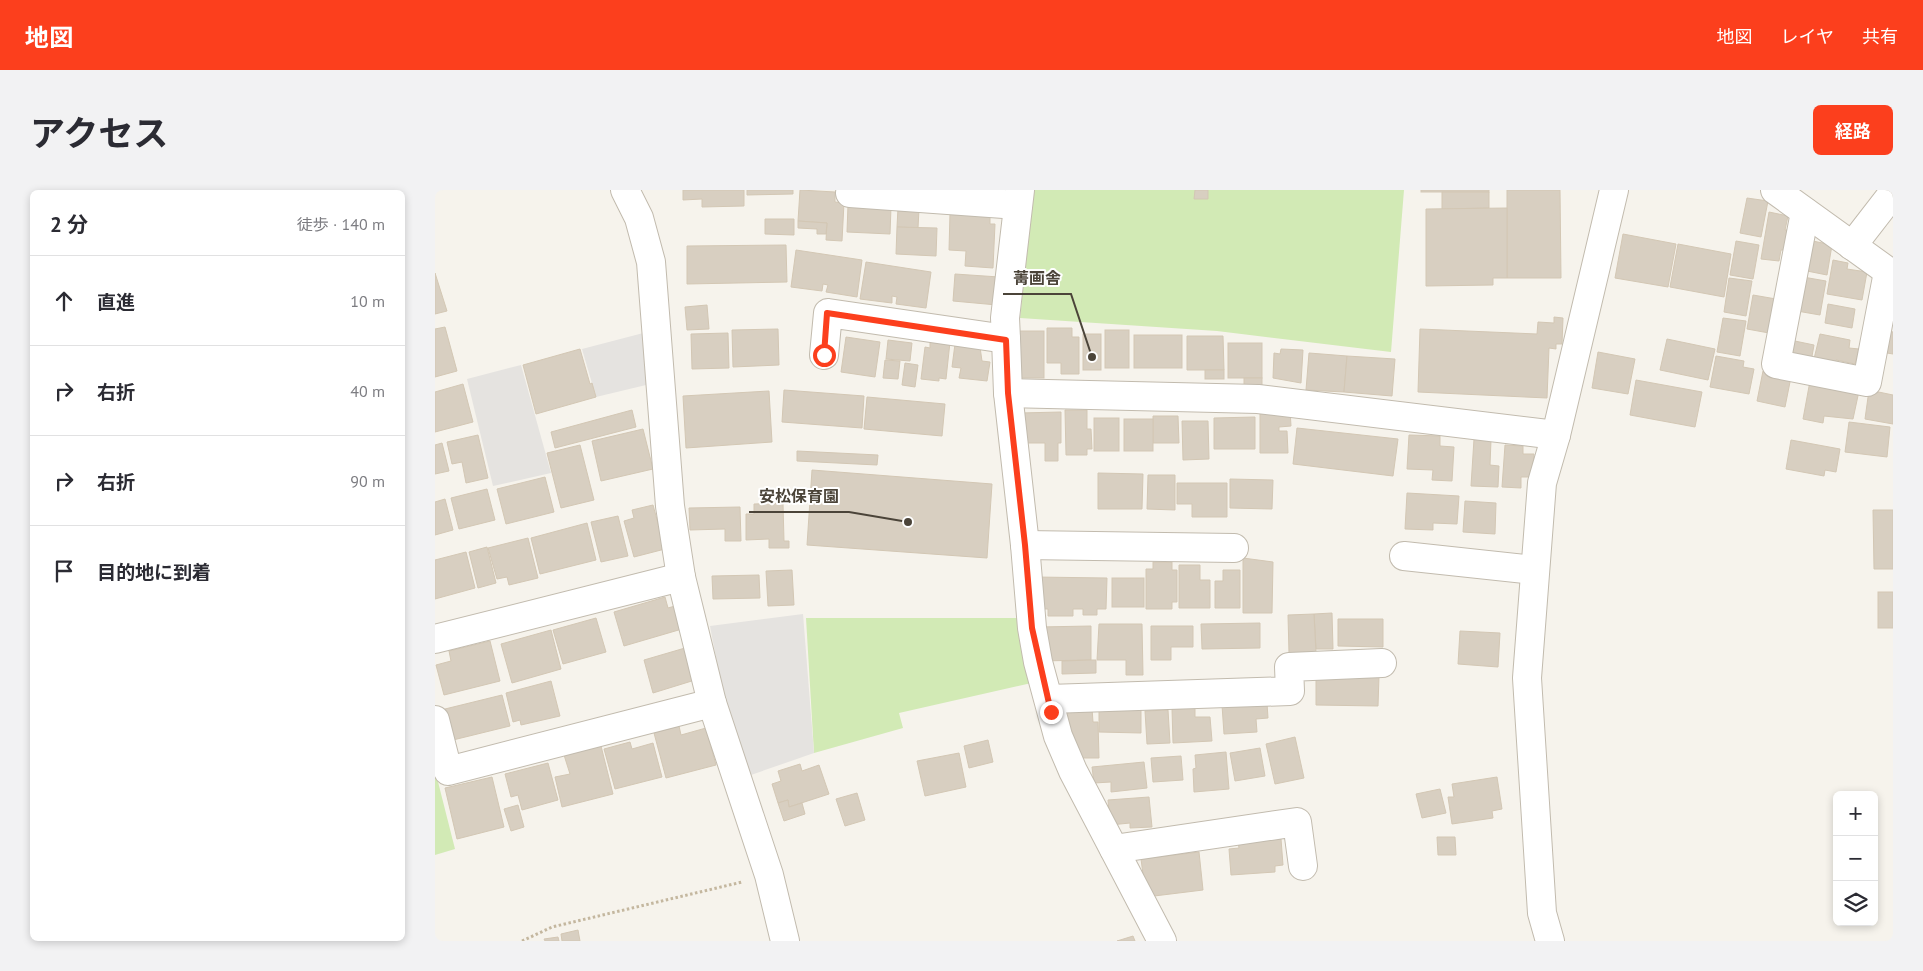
<!DOCTYPE html>
<html lang="ja">
<meta charset="utf-8">
<style>
:root{--surface:#fff;--page:#f2f2f3;--text:#2b2b33;--muted:#7c7c81;--line:#e1e1e2;--accent:#fc3f1d}
body{margin:0;font-family:"PT Sans","Noto Sans JP",sans-serif;background:var(--page);color:var(--text)}
.controls{position:absolute;right:15px;bottom:15px;display:grid;overflow:hidden;border-radius:8px;box-shadow:0 2px 8px #0003}
.controls button{width:45px;height:45px;display:grid;place-items:center;padding:0;border:0;border-bottom:1px solid var(--line);background:var(--surface);color:var(--text);font:25px sans-serif}
.stop{position:absolute;width:15px;height:15px;margin:-11px;border:4px solid #fc3f1d;border-radius:50%;background:#fff}
.stop.end{background:#fc3f1d;border-color:#fff;box-shadow:0 1px 5px #0008}
.list{margin:0;padding:0;list-style:none}
h2{display:flex;justify-content:space-between;align-items:center;height:65px;margin:0;padding:0 20px;font-size:21px}
h2 small{font-size:16px;font-weight:400;color:var(--muted)}
.list li{display:grid;grid-template-columns:32px 1fr auto;gap:15px;align-items:center;box-sizing:border-box;height:90px;padding:0 20px;border-top:1px solid var(--line)}
.list b{display:block;font-size:19px;white-space:nowrap}
.list em{font-size:16px;font-style:normal;color:var(--muted)}
.icon{flex:none;width:28px;height:28px;fill:none;stroke:currentColor;stroke-width:2;stroke-linecap:round;stroke-linejoin:round}
.map{position:relative;flex:none;width:1458px;height:751px;overflow:hidden;border-radius:8px}
header{display:flex;align-items:center;gap:30px;box-sizing:border-box;height:70px;padding:0 25px;background:var(--accent);color:#fff}
header strong{font-size:24px}
nav{display:flex;gap:28px;margin-inline-start:auto;font-size:18px}
.intro{display:flex;align-items:center;justify-content:space-between;box-sizing:border-box;height:120px;padding:0 30px}
h1{margin:0;font-size:35px}
.button{padding:12px 22px;border-radius:8px;background:var(--accent);color:#fff;font-size:18px;font-weight:700}
main{display:flex;gap:30px;padding:0 30px}
aside{flex:1;background:var(--surface);border-radius:8px;box-shadow:0 2px 8px #0003}
.map>svg:first-child{display:block}
.green{fill:#d2eab5}
.parking{fill:#e5e3e0}
.building{fill:#d8cfc1;stroke:#d3c7b4}
.lines{fill:none;stroke-linecap:round;stroke-linejoin:round}
.minor-casing{stroke:#c2bbae;stroke-width:30}
.path{stroke:#c4b79f;stroke-width:3;stroke-dasharray:2.5 2.5;stroke-linecap:butt}
.minor{stroke:#fff;stroke-width:28}
.route{stroke:#fc3f1d;stroke-width:6}
.leader{fill:none;stroke:#4b4439;stroke-width:2}
.callout-dot{fill:#4b4439;stroke:#fff;stroke-width:2}
.callout-label{font-size:16px;text-anchor:middle;font-weight:bold;fill:#4b4439;stroke:#fff;stroke-width:4;stroke-linejoin:round;paint-order:stroke}
</style>
<header>
<strong>地図</strong>
<nav><a>地図</a><a>レイヤ</a><a>共有</a></nav>
</header>
<div class="intro"><h1>アクセス</h1><a class="button">経路</a></div>
<main>
<aside>
<h2>2 分<small>徒歩 · 140 m</small></h2>
<ul class="list">
<li><svg class="icon" aria-label="ahead" viewBox="0 0 24 24"><path d="M12 20V5M6 11l6-6 6 6"/></svg><div><b>直進</b></div><em>10 m</em></li>
<li><svg class="icon" aria-label="right" viewBox="0 0 24 24"><path d="M7 20v-9h11M14 6l5 5-5 5"/></svg><div><b>右折</b></div><em>40 m</em></li>
<li><svg class="icon" aria-label="right" viewBox="0 0 24 24"><path d="M7 20v-9h11M14 6l5 5-5 5"/></svg><div><b>右折</b></div><em>90 m</em></li>
<li><svg class="icon" aria-label="arrive" viewBox="0 0 24 24"><path d="M6 21V4h12l-3 4 3 4H6"/></svg><div><b>目的地に到着</b></div></li>
</ul>
</aside>
<div class="map">
<svg width="1458" height="751" viewBox="0 0 1458 751">
<rect width="100%" height="100%" fill="#f6f3ec"/>
<g class="green">
<polygon points="599,0 969,0 956,162 782,141 585,128"/>
<polygon points="371,428 583,428 601,492 464,523 468,538 379,563"/>
<polygon points="0,580 20,659 0,665"/>
</g>
<g class="parking">
<polygon points="216,141 219,182 211,195 161,207 147,159"/>
<polygon points="86,175 116,283 58,296 32,189"/>
<polygon points="368,424 379,563 313,586 286,494 275,436"/>
</g>
<g class="building">
<polygon points="248,0 309,0 309,16 267,17 267,9 248,10"/>
<polygon points="312,0 358,0 358,4 312,5"/>
<polygon points="365,0 400,2 400,12 409,13 407,51 391,50 392,33 363,31"/>
<polygon points="760,0 773,0 773,9 759,9"/>
<rect x="986" y="0" width="68" height="2"/>
<polygon points="1072,0 1125,0 1126,88 1072,88"/>
<polygon points="1007,2 1054,2 1054,18 1007,19"/>
<polygon points="1312,8 1333,11 1326,47 1305,43"/>
<polygon points="413,15 456,17 455,44 412,42"/>
<polygon points="463,18 484,19 483,38 462,37"/>
<polygon points="1072,18 1072,88 1058,88 1058,95 991,96 991,19"/>
<polygon points="1334,22 1353,26 1350,40 1354,40 1350,60 1346,60 1344,71 1326,69"/>
<polygon points="515,23 555,25 555,34 560,34 558,78 530,76 531,61 514,60"/>
<polygon points="330,29 359,29 359,45 330,44"/>
<polygon points="363,31 392,33 391,44 382,44 382,39 363,38"/>
<polygon points="462,37 502,38 501,66 461,64"/>
<polygon points="1188,44 1241,54 1233,97 1180,88"/>
<polygon points="1373,50 1397,55 1392,85 1367,80"/>
<polygon points="1301,51 1324,55 1318,89 1295,85"/>
<polygon points="1243,54 1296,64 1289,107 1235,97"/>
<polygon points="351,55 352,92 252,94 252,56"/>
<polygon points="361,60 427,70 422,107 391,102 393,95 388,94 387,101 356,97"/>
<polygon points="1398,70 1413,73 1412,79 1432,82 1427,110 1392,104"/>
<polygon points="431,72 496,82 491,118 461,114 462,107 457,106 457,113 425,109"/>
<polygon points="0,83 12,121 0,124"/>
<polygon points="520,84 564,87 562,115 518,111"/>
<polygon points="1368,87 1391,91 1385,125 1362,121"/>
<polygon points="1294,88 1317,91 1311,126 1289,122"/>
<polygon points="1318,105 1341,109 1334,143 1312,139"/>
<polygon points="1393,114 1420,119 1417,138 1390,133"/>
<polygon points="272,115 274,139 252,140 250,117"/>
<polygon points="1119,127 1128,128 1127,154 1121,154 1121,159 1114,158 1112,208 983,202 985,139 1102,144 1103,132 1119,133"/>
<polygon points="1288,128 1311,131 1305,166 1282,162"/>
<polygon points="10,137 22,181 0,187 0,139"/>
<polygon points="612,138 637,138 637,147 644,147 644,184 626,184 626,173 612,173"/>
<polygon points="343,139 344,175 298,177 297,140"/>
<rect x="670" y="140" width="24" height="38"/>
<polygon points="1450,140 1458,142 1458,164 1446,162"/>
<rect x="577" y="141" width="32" height="47"/>
<polygon points="293,143 294,178 257,179 256,144"/>
<rect x="648" y="144" width="18" height="36"/>
<polygon points="1385,144 1415,150 1414,158 1424,159 1420,174 1401,170 1400,178 1378,173"/>
<rect x="699" y="145" width="48" height="33"/>
<polygon points="752,146 788,146 789,180 752,180"/>
<polygon points="411,147 445,152 440,187 406,182"/>
<polygon points="1232,149 1280,159 1273,190 1225,180"/>
<polygon points="453,150 477,153 475,171 451,169"/>
<polygon points="495,150 515,152 511,189 504,188 504,191 486,189 490,157 495,158"/>
<polygon points="1355,150 1379,155 1376,172 1352,164"/>
<rect x="793" y="153" width="34" height="35"/>
<polygon points="520,154 545,157 547,171 555,172 552,191 524,188 526,178 517,177"/>
<polygon points="145,159 155,194 157,193 161,207 101,224 88,175"/>
<polygon points="846,159 868,160 866,193 838,188 839,163 845,164"/>
<polygon points="1163,162 1200,169 1193,204 1157,198"/>
<polygon points="874,163 912,166 909,202 871,200"/>
<polygon points="912,166 960,169 957,206 909,202"/>
<polygon points="1281,166 1309,171 1308,177 1319,179 1314,204 1275,197"/>
<polygon points="450,170 465,171 463,189 448,188"/>
<polygon points="470,173 483,175 480,197 467,195"/>
<rect x="770" y="180" width="19" height="9"/>
<polygon points="1328,181 1356,187 1350,217 1322,211"/>
<rect x="809" y="188" width="18" height="9"/>
<polygon points="1201,190 1267,202 1260,237 1195,225"/>
<polygon points="1375,191 1424,201 1418,229 1389,226 1388,233 1368,229"/>
<polygon points="28,194 38,232 0,242 0,202"/>
<polygon points="349,200 429,206 427,238 347,232"/>
<polygon points="1434,200 1458,205 1458,234 1430,229"/>
<polygon points="334,201 337,252 251,258 248,206"/>
<polygon points="432,207 510,214 507,246 429,239"/>
<polygon points="197,220 201,237 120,258 116,242"/>
<polygon points="630,220 652,220 652,239 656,239 657,259 652,259 652,265 631,265"/>
<polygon points="825,220 855,220 856,236 844,237 844,241 852,241 853,263 825,263"/>
<polygon points="626,222 626,253 623,253 623,271 610,271 610,253 585,253 585,223"/>
<polygon points="718,226 743,226 744,253 718,253"/>
<polygon points="820,227 820,259 779,259 779,228"/>
<rect x="659" y="228" width="25" height="33"/>
<rect x="689" y="229" width="29" height="32"/>
<polygon points="747,231 773,231 774,269 748,270"/>
<polygon points="1414,232 1455,237 1452,267 1410,262"/>
<polygon points="862,238 963,249 958,286 858,274"/>
<polygon points="208,239 218,279 166,291 157,251"/>
<polygon points="43,245 53,288 31,293 27,272 17,274 12,252"/>
<polygon points="974,245 1005,246 1005,256 1019,257 1017,291 997,290 998,280 972,279"/>
<polygon points="1039,249 1056,250 1055,275 1064,276 1063,297 1036,296"/>
<polygon points="1356,250 1405,259 1401,282 1390,280 1389,286 1351,279"/>
<polygon points="7,253 14,281 0,284 0,255"/>
<polygon points="145,255 159,310 126,318 112,263"/>
<polygon points="1070,255 1088,256 1088,264 1099,264 1097,287 1086,287 1086,298 1067,297"/>
<polygon points="362,261 443,265 442,275 362,271"/>
<polygon points="377,280 557,294 552,368 372,355"/>
<polygon points="663,283 708,284 707,319 663,319"/>
<polygon points="713,285 740,285 740,320 712,319"/>
<polygon points="110,287 119,322 71,334 62,299"/>
<polygon points="795,289 838,290 837,319 795,318"/>
<polygon points="742,293 792,293 792,327 757,327 757,314 742,314"/>
<polygon points="52,299 60,330 24,339 16,308"/>
<polygon points="972,303 1024,306 1022,334 998,333 998,340 970,339"/>
<polygon points="10,309 18,340 0,345 0,312"/>
<polygon points="1030,311 1061,313 1060,344 1028,342"/>
<polygon points="348,313 349,351 354,351 354,358 334,358 334,349 311,350 311,324 319,324 319,314"/>
<polygon points="218,315 230,359 199,367 189,331 199,328 197,320"/>
<polygon points="305,317 306,351 290,351 290,339 255,340 254,318"/>
<polygon points="1438,320 1458,320 1458,379 1439,379"/>
<polygon points="183,326 193,366 166,372 156,332"/>
<polygon points="152,333 161,370 105,384 96,348"/>
<polygon points="93,348 103,388 74,395 72,387 62,389 53,358"/>
<polygon points="52,357 61,393 43,398 34,362"/>
<polygon points="31,362 40,398 0,409 0,370"/>
<polygon points="808,368 838,372 837,423 808,423"/>
<polygon points="718,372 737,372 737,380 742,380 742,412 737,412 737,419 711,419 711,379 718,379"/>
<polygon points="744,375 765,375 765,390 775,390 775,418 744,418"/>
<polygon points="357,380 359,415 333,416 331,381"/>
<polygon points="788,380 805,380 805,418 780,418 780,391 788,391"/>
<polygon points="324,385 325,408 278,409 277,386"/>
<polygon points="600,387 672,388 671,419 662,419 662,425 648,425 648,419 638,419 638,426 613,426 613,419 600,419"/>
<rect x="677" y="388" width="32" height="29"/>
<rect x="1443" y="402" width="15" height="36"/>
<polygon points="230,407 233,418 240,416 247,439 189,456 179,422"/>
<polygon points="897,423 898,459 881,459 879,424"/>
<polygon points="879,424 881,463 854,463 853,425"/>
<polygon points="161,428 171,462 128,474 118,440"/>
<polygon points="903,429 948,429 948,457 903,456"/>
<polygon points="825,433 825,458 767,459 766,434"/>
<polygon points="664,434 707,434 708,485 691,485 691,470 662,470"/>
<polygon points="656,436 656,470 604,471 604,437"/>
<polygon points="716,436 758,436 758,457 736,457 736,470 716,470"/>
<polygon points="116,440 126,479 77,493 66,454"/>
<polygon points="1025,441 1065,443 1063,477 1023,474"/>
<polygon points="55,451 65,491 9,505 1,475 16,471 14,461"/>
<polygon points="250,458 260,490 218,503 209,470"/>
<polygon points="656,470 661,470 661,483 627,484 627,471"/>
<polygon points="881,485 944,486 943,516 881,515"/>
<polygon points="116,491 125,526 86,535 85,530 78,532 71,503"/>
<polygon points="67,505 75,536 18,550 10,519"/>
<polygon points="832,513 833,528 821,529 822,542 789,544 787,515"/>
<polygon points="664,517 706,518 706,543 664,542"/>
<polygon points="657,518 658,532 663,532 664,568 638,568 625,519"/>
<polygon points="760,518 760,527 775,527 777,551 738,553 737,519"/>
<polygon points="733,520 735,553 712,554 710,521"/>
<polygon points="244,536 246,545 271,538 281,575 231,588 219,543"/>
<polygon points="860,547 869,588 840,594 831,554"/>
<polygon points="553,550 558,572 534,578 529,556"/>
<polygon points="195,552 197,559 218,553 227,587 180,599 169,559"/>
<polygon points="166,556 178,604 127,617 120,587 135,584 129,565"/>
<polygon points="825,558 830,586 800,591 795,563"/>
<polygon points="791,562 794,599 759,602 758,579 761,578 760,565"/>
<polygon points="524,563 531,597 490,606 482,571"/>
<polygon points="746,566 748,590 718,592 716,568"/>
<polygon points="709,572 712,598 676,602 676,592 659,593 657,577"/>
<polygon points="113,573 123,610 87,620 83,605 76,607 70,584"/>
<polygon points="365,574 367,581 384,575 394,604 354,617 353,610 343,613 337,594 346,591 343,581"/>
<polygon points="57,587 69,637 22,649 10,598"/>
<polygon points="1062,587 1067,619 1057,621 1058,628 1017,634 1013,607 1019,607 1017,594"/>
<polygon points="1005,599 1011,623 987,628 981,604"/>
<polygon points="422,603 430,630 410,636 401,609"/>
<polygon points="714,607 717,637 695,638 695,633 675,635 673,610"/>
<polygon points="353,610 354,617 367,613 370,624 349,631 343,613"/>
<polygon points="83,615 89,637 76,641 69,619"/>
<polygon points="1002,647 1020,647 1021,665 1003,665"/>
<polygon points="846,649 848,675 840,676 840,682 796,685 794,659 804,658 803,652"/>
<polygon points="764,662 768,700 711,707 706,669"/>
<polygon points="143,740 145,751 127,751 126,744"/>
<polygon points="698,746 700,751 682,751"/>
<polygon points="123,747 124,751 110,751 109,749"/>
</g>
<g class="lines">
<defs>
<g id="minor">
<polyline points="190,0 204,28 216,72 235,316 246,387 277,513 334,685 350,751"/>
<polyline points="585,0 570,128 571,149 573,203 590,355 597,438 603,472 623,546 638,581 727,751"/>
<polyline points="1340,0 1458,85"/>
<polyline points="415,3 583,15"/>
<polyline points="1370,22 1341,174 1432,192 1453,82"/>
<polyline points="1417,56 1458,3"/>
<polyline points="389,165 393,123 571,149"/>
<polyline points="573,203 823,209 1121,245"/>
<polyline points="590,355 799,358"/>
<polyline points="969,366 1099,380"/>
<polyline points="0,449 246,387"/>
<polyline points="614,509 855,501 854,477 947,473"/>
<polyline points="0,530 13,581 277,513"/>
<polyline points="679,659 862,632 868,676"/>
<polyline points="1115,751 1107,723 1092,488 1107,293 1121,245 1179,0"/>
</g>
</defs>
<use href="#minor" class="minor-casing"/>
<polyline class="path" points="87,751 117,737 307,692"/>
<use href="#minor" class="minor"/>
</g>
<g class="lines">
<polyline class="route" points="389,165 392,123 571,150 573,203 590,355 597,438 616,522"/>
</g>
<path class="leader" d="M657 167L636 104H568M473 332L414 322H314"/>
<g class="callout-dot">
<circle cx="657" cy="167" r="5"/>
<circle cx="473" cy="332" r="5"/>
</g>
<g class="callout-label">
<text x="602" y="94">菁画舎</text>
<text x="364" y="312">安松保育園</text>
</g>
</svg>
<div class="controls">
<button>+</button>
<button>−</button>
<button><svg class="icon" aria-label="layers" viewBox="0 0 24 24"><path d="M12 4l9 5-9 5-9-5zM3 14l9 5 9-5"/></svg></button>
</div>
<div class="stop" style="left:389px;top:165px"></div>
<div class="stop end" style="left:616px;top:522px"></div>
</div>
</main>
